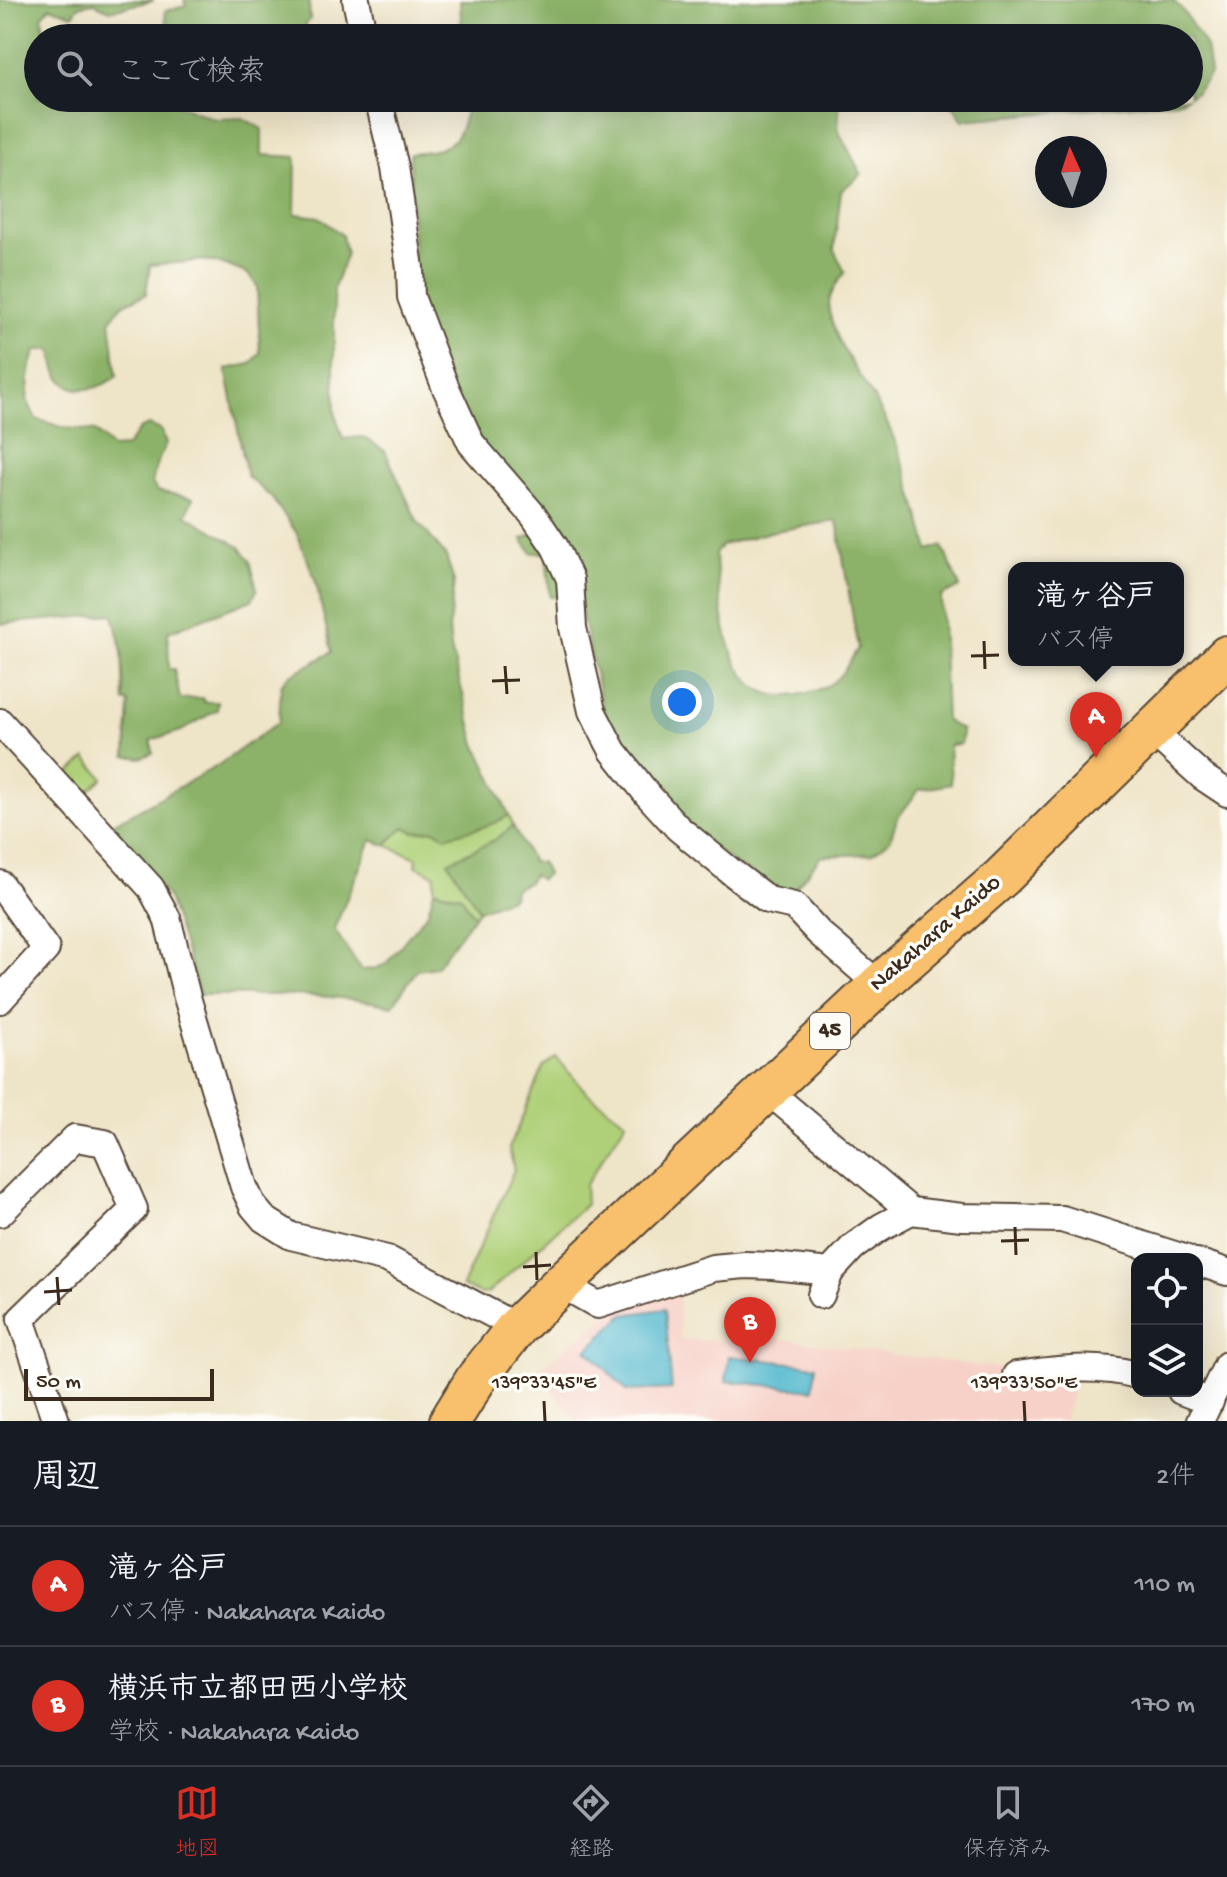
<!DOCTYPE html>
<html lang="ja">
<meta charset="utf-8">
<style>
:root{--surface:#171b24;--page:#20242c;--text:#f1f3f6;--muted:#9ea1a6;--line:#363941;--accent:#d93025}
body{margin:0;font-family:"Gochi Hand","Klee One",sans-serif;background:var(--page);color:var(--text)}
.controls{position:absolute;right:24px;bottom:24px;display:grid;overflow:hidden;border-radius:16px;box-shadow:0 8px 32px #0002}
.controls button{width:72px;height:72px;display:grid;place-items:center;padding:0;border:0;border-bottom:2px solid var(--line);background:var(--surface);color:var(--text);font:40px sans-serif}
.compass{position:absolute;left:1035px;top:136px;width:72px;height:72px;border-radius:50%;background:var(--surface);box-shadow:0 8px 32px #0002;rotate:357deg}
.scale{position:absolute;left:24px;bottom:20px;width:190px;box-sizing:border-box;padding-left:8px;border:4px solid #3b2a1e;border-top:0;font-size:22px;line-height:28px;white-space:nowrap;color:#3b2a1e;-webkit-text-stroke:6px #fdfcf7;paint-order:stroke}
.you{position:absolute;left:682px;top:702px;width:28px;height:28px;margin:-20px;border:6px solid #fff;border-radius:50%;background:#1a73e8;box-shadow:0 0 0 12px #1a73e833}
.badge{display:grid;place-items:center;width:52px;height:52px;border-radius:50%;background:var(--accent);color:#fff;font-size:26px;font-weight:700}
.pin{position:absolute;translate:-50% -66px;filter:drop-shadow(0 2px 4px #0008)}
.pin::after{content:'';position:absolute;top:42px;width:28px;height:24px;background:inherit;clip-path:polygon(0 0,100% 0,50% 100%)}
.popup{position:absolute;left:1008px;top:562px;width:176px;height:104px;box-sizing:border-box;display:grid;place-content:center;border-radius:16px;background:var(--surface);filter:drop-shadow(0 2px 6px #0005);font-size:26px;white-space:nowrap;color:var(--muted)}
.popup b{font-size:30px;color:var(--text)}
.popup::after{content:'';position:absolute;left:50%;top:100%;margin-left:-16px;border:16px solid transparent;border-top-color:var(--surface)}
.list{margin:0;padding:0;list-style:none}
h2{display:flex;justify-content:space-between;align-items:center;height:104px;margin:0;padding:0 32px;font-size:34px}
h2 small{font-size:26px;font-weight:400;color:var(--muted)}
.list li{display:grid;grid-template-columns:52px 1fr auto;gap:24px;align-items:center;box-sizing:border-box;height:120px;padding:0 32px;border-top:2px solid var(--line)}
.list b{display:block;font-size:30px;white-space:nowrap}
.list p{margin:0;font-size:26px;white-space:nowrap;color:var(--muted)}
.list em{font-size:26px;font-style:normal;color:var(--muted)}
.icon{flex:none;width:44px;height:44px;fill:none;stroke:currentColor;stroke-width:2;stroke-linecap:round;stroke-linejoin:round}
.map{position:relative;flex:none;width:1227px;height:1421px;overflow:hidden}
.search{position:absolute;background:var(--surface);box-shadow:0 8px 32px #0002;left:24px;right:24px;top:24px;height:88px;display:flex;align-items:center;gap:20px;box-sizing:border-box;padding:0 28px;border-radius:44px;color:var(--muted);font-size:30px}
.sheet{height:344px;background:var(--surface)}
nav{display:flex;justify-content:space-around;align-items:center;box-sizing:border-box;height:112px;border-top:2px solid var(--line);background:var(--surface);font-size:22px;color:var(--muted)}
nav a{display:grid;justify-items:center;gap:4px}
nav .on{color:var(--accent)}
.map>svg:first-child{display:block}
.built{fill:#f7d1c8}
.green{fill:#afd078;stroke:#757d4b;stroke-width:2}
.forest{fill:#8bb268;stroke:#636e43;stroke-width:2;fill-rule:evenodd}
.water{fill:#4fb7cd;stroke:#457076;stroke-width:2}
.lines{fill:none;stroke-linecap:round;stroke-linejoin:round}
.minor-casing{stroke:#564637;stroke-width:30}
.primary-casing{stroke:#564637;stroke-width:44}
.minor{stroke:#fff;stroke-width:26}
.primary{stroke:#f8bf6c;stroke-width:40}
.ticks{fill:none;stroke:#3b2a1e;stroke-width:3}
.labels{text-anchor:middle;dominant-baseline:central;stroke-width:7;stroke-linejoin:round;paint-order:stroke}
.shield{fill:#fdfcf7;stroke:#75695f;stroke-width:2}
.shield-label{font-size:22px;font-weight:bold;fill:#3b2a1e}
.street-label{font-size:24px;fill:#3b2a1e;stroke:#fdfcf7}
.ticks-label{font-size:20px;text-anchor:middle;fill:#3b2a1e;stroke:#fdfcf7;stroke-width:7;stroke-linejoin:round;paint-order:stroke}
</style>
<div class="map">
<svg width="1227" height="1421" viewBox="0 0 1227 1421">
<rect width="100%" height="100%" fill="#fdfcf7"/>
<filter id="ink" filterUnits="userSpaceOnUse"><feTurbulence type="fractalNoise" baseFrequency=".0125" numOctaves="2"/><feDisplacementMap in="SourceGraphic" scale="16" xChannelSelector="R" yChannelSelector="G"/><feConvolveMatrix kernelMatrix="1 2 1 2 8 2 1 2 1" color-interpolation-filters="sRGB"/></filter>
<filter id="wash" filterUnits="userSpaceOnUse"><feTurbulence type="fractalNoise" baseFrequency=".006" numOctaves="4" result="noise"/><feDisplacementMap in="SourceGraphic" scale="32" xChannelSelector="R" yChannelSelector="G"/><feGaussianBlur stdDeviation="1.8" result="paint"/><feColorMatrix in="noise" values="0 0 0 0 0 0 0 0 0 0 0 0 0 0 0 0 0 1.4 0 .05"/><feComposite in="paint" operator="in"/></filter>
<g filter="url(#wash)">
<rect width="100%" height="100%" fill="#eee4c7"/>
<polygon class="built" points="679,1291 680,1340 776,1338 1076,1379 1064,1421 578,1421 536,1371 615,1310"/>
<g class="green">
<polygon points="86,758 103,778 74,804 57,784"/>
<path d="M 509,815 L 513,826 L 495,840 L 448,862 L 479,910 L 474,916 L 461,896 L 434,890 L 435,875 L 416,866 L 417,858 L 385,845 L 404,827 L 414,832 L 435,830 L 446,837 C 467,829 491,828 509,815 Z"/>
<polygon points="556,1057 586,1092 626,1122 585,1186 586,1204 488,1293 481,1294 462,1286 514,1170 509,1148 544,1066"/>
</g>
<g class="forest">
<path d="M 0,0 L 153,0 L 153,1 L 110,10 L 94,3 L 79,6 L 73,15 L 50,7 L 42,16 L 45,38 L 38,38 L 38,98 L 168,98 L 178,105 L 215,119 L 243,118 L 262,129 L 262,155 L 296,157 L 295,214 L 319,217 L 342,235 L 346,255 L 334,288 L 334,366 L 335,413 L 343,439 L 363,437 L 385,451 L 417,521 L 446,556 L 454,582 L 449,628 L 451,649 L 476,744 L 509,815 C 491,828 467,829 446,837 L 435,830 L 414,832 L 404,827 L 385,845 L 371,840 L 334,929 L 361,970 L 374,969 L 386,964 L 428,912 L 434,890 L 461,896 L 474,916 L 436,967 L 417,970 L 392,1006 C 329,992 264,995 200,995 L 168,898 L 111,825 L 217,766 L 279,722 L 281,685 L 287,677 L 332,652 L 315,579 L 296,532 L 271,497 L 247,476 L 226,369 L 251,364 L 260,353 L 257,286 L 248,274 L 226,265 L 203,260 L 189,262 L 150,265 L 146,294 L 122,305 L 110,321 L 117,376 C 103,387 78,397 63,381 C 55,373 54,360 52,350 L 36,350 L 30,368 L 27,400 L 36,419 L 65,428 L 95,431 L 112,448 L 126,447 L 139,429 L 149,425 L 161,430 L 166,444 L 157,463 L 152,483 L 157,491 L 193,498 L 186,515 L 240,547 L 250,560 L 257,590 L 252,600 L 168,632 L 169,669 L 174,669 L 180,699 L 202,698 L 204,702 L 218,702 L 217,710 L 181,731 L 151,740 L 153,753 L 141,758 L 126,756 L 129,703 L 124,701 L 122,652 L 113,614 L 0,624 Z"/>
<polygon points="184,0 309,0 310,19 297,38 202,38 199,35 176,38 167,32 165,11 186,6"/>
<polygon points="460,0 1172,0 1181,8 1206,47 1210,74 1196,92 1189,96 1189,38 462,38"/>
<path d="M 469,98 L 840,98 L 838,130 L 861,174 L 841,191 L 834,250 L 845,272 C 837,282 827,297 829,311 C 837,349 862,376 880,409 C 904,453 915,502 929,550 L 942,546 L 960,587 L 941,596 L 946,721 L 962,730 L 961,744 L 949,745 L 951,784 L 919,790 L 897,819 L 890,840 L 872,854 L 821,856 L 790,895 L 731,861 L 693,829 L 607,727 L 578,597 L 550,597 L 546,553 L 532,553 L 522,539 L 536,533 L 472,442 L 415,296 L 410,153 C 457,150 459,141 469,98 ZM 837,521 L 858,648 C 840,678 836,688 798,695 C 722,708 722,604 715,554 L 722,545 L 774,531 Z"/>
<polygon points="947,98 1186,98 1181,101 963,120"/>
<polygon points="513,826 532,862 541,862 547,874 540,880 533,875 527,883 514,889 513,897 479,910 448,862 495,840"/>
</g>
<g class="water">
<polygon points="665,1309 672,1389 627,1391 587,1350 623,1315"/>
<polygon points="729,1356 816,1366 813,1390 726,1381"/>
</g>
</g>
<g filter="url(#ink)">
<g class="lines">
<defs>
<g id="minor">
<polyline points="356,0 364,38"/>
<polyline points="378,98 395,167 410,268 411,297 445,386 471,443 534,516 555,547 570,579 573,628 592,711 613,751 647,794 678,828 729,870 768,900 794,906 819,933 879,985"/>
<polyline points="0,722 151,888 167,918 187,997 244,1187 253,1206 264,1219 291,1236 387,1259 517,1327"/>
<polyline points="1152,731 1203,777 1227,793"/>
<polyline points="0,884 46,949 0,1000"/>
<polyline points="768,1091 911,1211"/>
<polyline points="0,1213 75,1138 105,1143 134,1209 21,1319 56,1421"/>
<polyline points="1197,1262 1227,1272"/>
<polyline points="561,1284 598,1305 713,1268 745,1265 773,1266 830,1272 853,1247 881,1227 911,1211 962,1217 1062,1219 1187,1259"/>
<polyline points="821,1295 830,1272"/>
<path d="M 1016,1375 C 1057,1369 1097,1364 1137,1375"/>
<polyline points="1181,1391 1210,1402"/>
<polyline points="1200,1421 1227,1365"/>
</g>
<polyline id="primary" points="450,1421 476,1379 517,1327 561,1284 879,985 1002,877 1227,656"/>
</defs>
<use href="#minor" class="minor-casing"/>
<use href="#primary" class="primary-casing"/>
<use href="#minor" class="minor"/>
<use href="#primary" class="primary"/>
</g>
</g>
<path class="ticks" d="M 984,641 L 985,669M 971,656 L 999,655M 505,666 L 507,694M 492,681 L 520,680M 1015,1227 L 1016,1255M 1001,1241 L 1029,1240M 536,1252 L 537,1280M 523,1267 L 551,1265M 57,1277 L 59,1305M 44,1292 L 72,1290M 544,1401 L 545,1421M 1024,1401 L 1025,1421"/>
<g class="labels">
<rect class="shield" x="810" y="1013" width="40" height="36" rx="6"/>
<g class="shield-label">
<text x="830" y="1031">45</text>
</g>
<g class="street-label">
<text transform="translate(936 934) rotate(-41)">Nakahara Kaido</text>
</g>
</g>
<g class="ticks-label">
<text x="544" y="1388">139°33'45"E</text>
<text x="1024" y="1388">139°33'50"E</text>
</g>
</svg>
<div class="controls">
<button><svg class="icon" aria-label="locate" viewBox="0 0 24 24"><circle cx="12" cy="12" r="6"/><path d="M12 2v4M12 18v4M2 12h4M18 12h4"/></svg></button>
<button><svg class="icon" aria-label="layers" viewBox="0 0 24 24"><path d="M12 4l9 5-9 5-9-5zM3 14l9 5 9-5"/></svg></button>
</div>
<svg class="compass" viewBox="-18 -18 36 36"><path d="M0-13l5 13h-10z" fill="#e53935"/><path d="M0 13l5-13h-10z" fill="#9ea1a6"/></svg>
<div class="scale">50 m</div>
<div class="you"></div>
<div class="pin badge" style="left:1096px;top:758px">A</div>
<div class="popup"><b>滝ヶ谷戸</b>バス停</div>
<div class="pin badge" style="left:750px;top:1363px">B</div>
<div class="search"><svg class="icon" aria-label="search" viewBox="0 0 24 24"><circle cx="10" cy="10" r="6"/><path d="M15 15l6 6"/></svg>ここで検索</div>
</div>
<section class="sheet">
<h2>周辺<small>2件</small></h2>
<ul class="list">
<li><span class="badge">A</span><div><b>滝ヶ谷戸</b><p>バス停 · Nakahara Kaido</p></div><em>110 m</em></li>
<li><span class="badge">B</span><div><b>横浜市立都田西小学校</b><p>学校 · Nakahara Kaido</p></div><em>170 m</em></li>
</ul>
</section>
<nav>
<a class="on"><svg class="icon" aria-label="map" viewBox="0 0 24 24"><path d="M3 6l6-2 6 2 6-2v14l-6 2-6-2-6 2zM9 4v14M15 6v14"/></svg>地図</a>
<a><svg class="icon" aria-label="directions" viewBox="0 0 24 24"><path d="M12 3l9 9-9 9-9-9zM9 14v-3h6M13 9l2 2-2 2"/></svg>経路</a>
<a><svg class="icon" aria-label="saved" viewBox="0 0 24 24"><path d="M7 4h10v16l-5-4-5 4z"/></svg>保存済み</a>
</nav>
